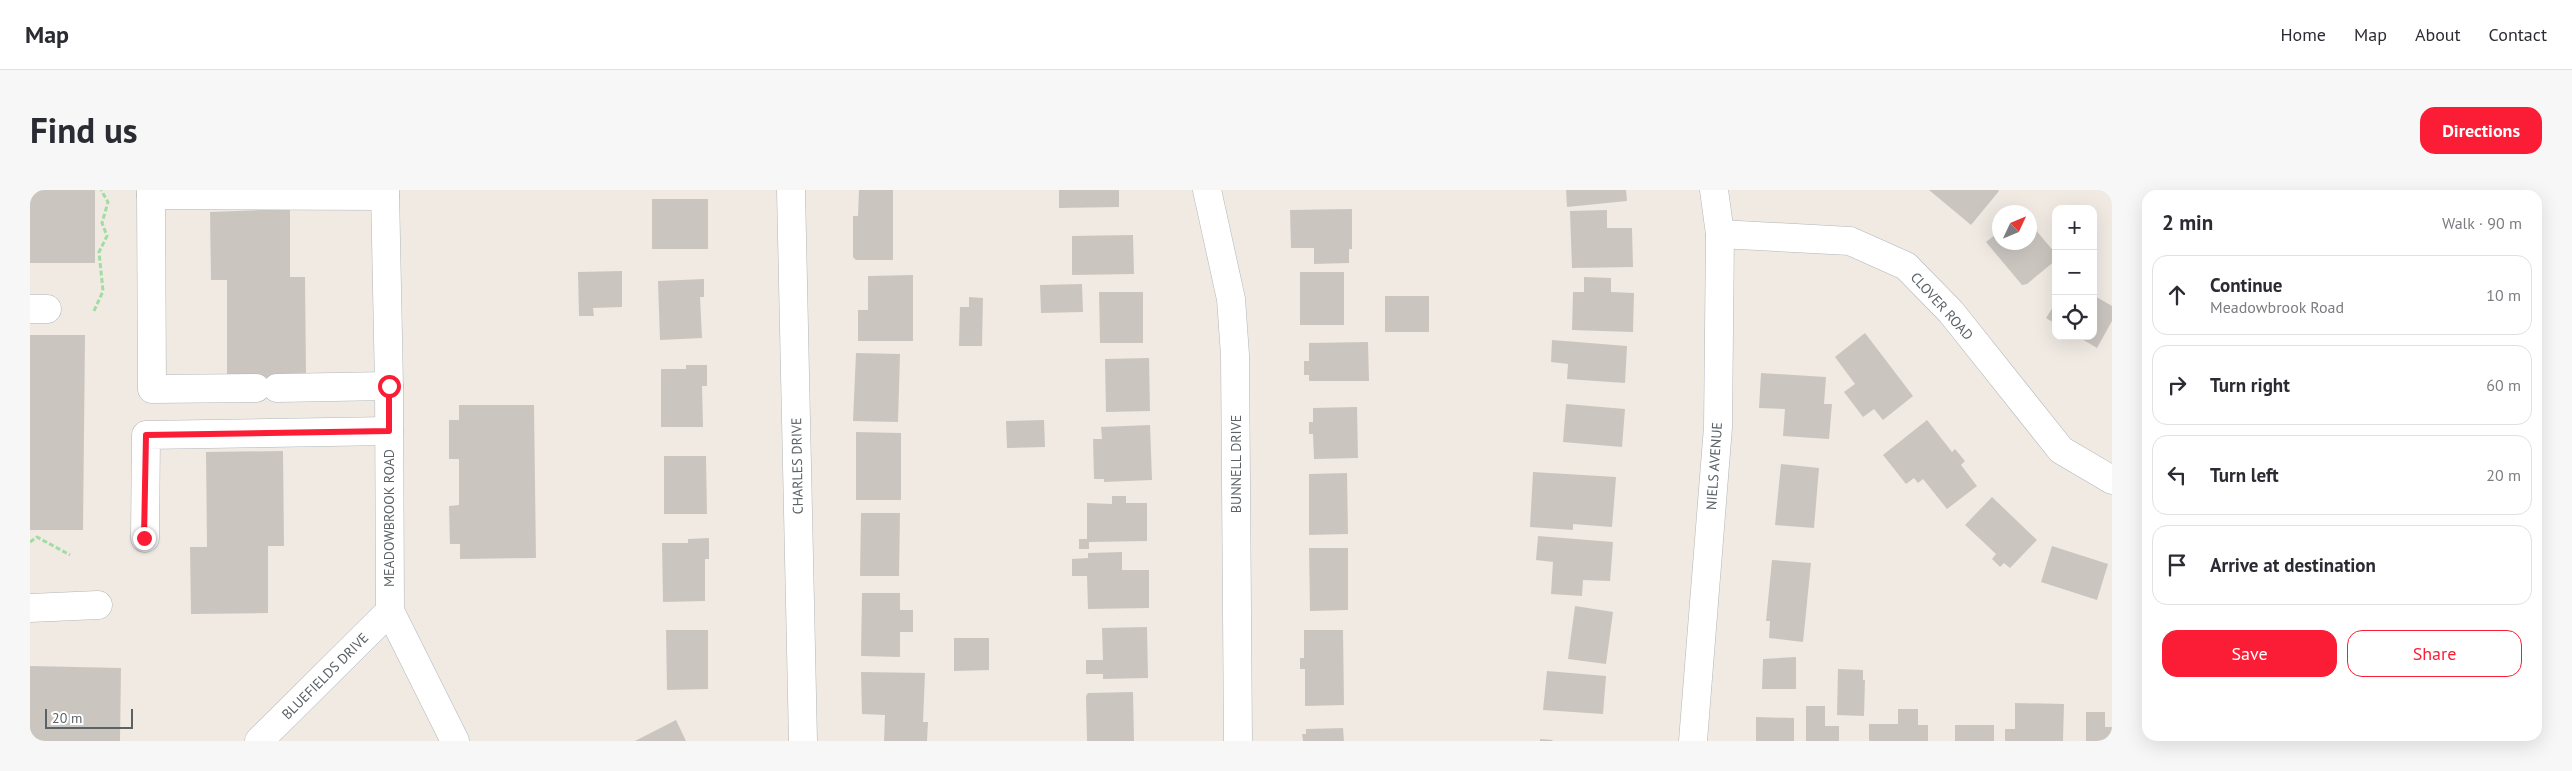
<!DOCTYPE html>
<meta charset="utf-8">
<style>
:root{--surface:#fff;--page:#f7f7f7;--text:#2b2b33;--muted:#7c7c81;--line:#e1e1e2;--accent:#fb1d36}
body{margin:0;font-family:"PT Sans",sans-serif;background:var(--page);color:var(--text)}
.controls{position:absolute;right:15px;top:15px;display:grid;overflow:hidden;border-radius:10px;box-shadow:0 5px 20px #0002}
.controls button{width:45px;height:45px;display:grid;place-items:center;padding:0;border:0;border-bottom:1px solid var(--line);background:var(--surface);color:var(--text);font:25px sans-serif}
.compass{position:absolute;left:1962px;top:15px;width:45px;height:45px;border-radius:50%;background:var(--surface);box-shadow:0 5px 20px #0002;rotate:46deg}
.scale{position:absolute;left:15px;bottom:12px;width:88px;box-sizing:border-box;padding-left:5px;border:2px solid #5b6266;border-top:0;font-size:14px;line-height:18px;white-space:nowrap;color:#5b6266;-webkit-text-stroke:4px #fff;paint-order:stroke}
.stop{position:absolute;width:15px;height:15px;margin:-11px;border:4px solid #fb1d36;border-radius:50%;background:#fff}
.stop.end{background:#fb1d36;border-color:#fff;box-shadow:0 1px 5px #0008}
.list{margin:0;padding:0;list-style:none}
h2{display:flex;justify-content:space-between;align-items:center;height:65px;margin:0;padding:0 20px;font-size:21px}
h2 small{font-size:16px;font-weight:400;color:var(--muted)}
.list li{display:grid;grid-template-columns:32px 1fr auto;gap:15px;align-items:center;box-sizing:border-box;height:80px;margin:0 10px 10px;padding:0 10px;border:1px solid var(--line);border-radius:15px}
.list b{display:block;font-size:19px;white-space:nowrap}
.list p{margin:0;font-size:16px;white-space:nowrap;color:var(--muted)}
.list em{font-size:16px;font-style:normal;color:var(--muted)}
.actions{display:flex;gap:10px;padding:15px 20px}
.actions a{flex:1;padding:11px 0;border:1px solid var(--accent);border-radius:15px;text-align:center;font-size:18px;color:var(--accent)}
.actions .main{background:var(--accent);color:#fff}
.icon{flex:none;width:28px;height:28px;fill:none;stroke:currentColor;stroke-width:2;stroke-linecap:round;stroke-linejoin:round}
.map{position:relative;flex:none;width:2082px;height:551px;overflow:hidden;border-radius:15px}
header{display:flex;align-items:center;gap:30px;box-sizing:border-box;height:70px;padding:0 25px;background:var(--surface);border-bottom:1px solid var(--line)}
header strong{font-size:24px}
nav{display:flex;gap:28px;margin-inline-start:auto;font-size:18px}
.intro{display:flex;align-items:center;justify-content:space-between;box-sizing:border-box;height:120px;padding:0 30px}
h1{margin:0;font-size:35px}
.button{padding:12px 22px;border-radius:15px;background:var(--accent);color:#fff;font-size:18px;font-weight:700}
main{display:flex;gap:30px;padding:0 30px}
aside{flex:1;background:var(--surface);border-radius:15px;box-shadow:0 5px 20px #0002}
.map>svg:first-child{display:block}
.building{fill:#cbc5c0}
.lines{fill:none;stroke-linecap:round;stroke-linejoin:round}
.minor-casing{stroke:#b1b6ba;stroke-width:29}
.path{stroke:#9fdda3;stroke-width:3;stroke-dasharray:5 2.5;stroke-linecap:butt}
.minor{stroke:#fff;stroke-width:28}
.route{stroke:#fb1d36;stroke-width:6}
.labels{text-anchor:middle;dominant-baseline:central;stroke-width:4.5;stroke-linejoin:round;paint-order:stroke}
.street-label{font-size:14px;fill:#5b6266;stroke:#fff}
</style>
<header>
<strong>Map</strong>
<nav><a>Home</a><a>Map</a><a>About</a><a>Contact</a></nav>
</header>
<div class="intro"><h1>Find us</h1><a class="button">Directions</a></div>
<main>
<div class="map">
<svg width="2082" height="551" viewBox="0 0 2082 551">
<rect width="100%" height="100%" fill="#f0eae3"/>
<g class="building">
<rect x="0" y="0" width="65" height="73"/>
<polygon points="829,0 863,0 863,70 826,70 823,67 823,26 828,26"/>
<polygon points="1029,0 1089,0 1089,17 1029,18"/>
<polygon points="1536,0 1596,0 1597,11 1537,17"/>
<polygon points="1899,0 1968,0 1969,1 1941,35"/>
<rect x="622" y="9" width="56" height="50"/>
<polygon points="260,19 260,87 275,87 276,184 247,184 247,207 227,207 227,184 197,184 197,90 181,90 180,22"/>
<polygon points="1322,19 1322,59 1319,59 1319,73 1284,74 1284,58 1261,58 1260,20"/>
<polygon points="1577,20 1577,38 1602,38 1603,77 1542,78 1540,21"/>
<polygon points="2000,33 2026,64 2026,70 1997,94 1992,95 1956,52 1970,41 1970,52 2000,52"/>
<polygon points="1103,45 1104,84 1042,85 1042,46"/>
<polygon points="592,81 592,117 563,118 564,126 549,126 548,82"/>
<rect x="1270" y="82" width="44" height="53"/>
<polygon points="883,85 883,151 828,151 828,120 838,120 838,86"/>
<polygon points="1554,87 1581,88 1581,102 1604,103 1603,142 1542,140 1543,102 1554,102"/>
<polygon points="674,89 674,107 670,107 672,148 630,150 628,91"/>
<polygon points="1052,94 1053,122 1011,123 1010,95"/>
<polygon points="1069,102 1113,102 1113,153 1070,153"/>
<polygon points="2063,105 2082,116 2082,131 2067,158 2047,146 2063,146"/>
<rect x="1355" y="106" width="44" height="36"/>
<polygon points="939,107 953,108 952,156 929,156 930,117 939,117"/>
<polygon points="2026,112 2026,134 2016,128"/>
<polygon points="1835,143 1883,206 1853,230 1844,219 1833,227 1814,202 1825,194 1805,167"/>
<polygon points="0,145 55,145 53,340 0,340"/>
<polygon points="1522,150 1597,156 1595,193 1537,189 1538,174 1521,172"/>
<polygon points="1338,152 1339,191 1279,191 1279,185 1274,185 1274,171 1279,171 1279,153"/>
<polygon points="826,163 870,164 868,232 823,231"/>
<polygon points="1119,168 1120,221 1076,222 1075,169"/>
<polygon points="656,175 677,175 677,196 672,196 673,237 631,237 631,179 656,179"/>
<polygon points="1731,183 1796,187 1794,214 1802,214 1799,249 1753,246 1755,219 1729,218"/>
<polygon points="1536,214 1595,219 1592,257 1533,252"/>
<polygon points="429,215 504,215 506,368 430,369 430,354 420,354 419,316 429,315 429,269 419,269 419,230 429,230"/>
<polygon points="1327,217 1328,268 1284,269 1283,244 1279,244 1279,232 1283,232 1283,218"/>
<polygon points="1014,230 1015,257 977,258 976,231"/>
<polygon points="1897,230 1922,262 1925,259 1935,271 1931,275 1947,296 1917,319 1893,289 1888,293 1884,288 1876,294 1853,265"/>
<polygon points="1120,235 1122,290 1074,292 1074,289 1064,289 1063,249 1072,249 1071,237"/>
<polygon points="826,242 871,243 871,310 826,310"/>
<polygon points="253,261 254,356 238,356 238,423 161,424 160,357 177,357 176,262"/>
<polygon points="634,266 676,266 677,324 634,324"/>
<polygon points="1751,274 1789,278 1784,338 1745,335"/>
<polygon points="1503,282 1586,287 1582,337 1543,334 1543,340 1500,337"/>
<polygon points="1317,283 1318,344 1279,345 1279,284"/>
<polygon points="1082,306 1096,306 1096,313 1117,313 1117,351 1059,352 1059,359 1049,359 1049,349 1057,349 1057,313 1082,314"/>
<polygon points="1962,307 2007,350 1980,378 1974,373 1970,377 1962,369 1966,364 1935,335"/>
<polygon points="831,323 870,323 869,386 830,386"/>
<polygon points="1508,346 1583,352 1580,391 1553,390 1552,406 1521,404 1523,372 1506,370"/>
<polygon points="679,348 679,369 675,369 675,411 633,412 632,353 658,353 658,349"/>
<polygon points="2022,356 2078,374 2067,410 2011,392"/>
<polygon points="1279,358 1318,358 1318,420 1280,421"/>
<polygon points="1092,362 1092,380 1119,380 1119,418 1058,419 1057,386 1042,386 1042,369 1058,368 1058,363"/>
<polygon points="1742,370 1781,373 1773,452 1739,448 1740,431 1736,431"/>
<polygon points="832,403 870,403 870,420 883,420 883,442 870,442 870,467 831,466"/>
<polygon points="1545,416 1583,422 1576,474 1538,469"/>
<polygon points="1117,437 1118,488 1073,489 1073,484 1056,484 1056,470 1073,470 1072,438"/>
<polygon points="636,440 678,440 678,499 637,500"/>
<polygon points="1274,440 1313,440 1314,515 1275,516 1275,479 1270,479 1270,468 1274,468"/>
<polygon points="924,448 959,448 959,480 924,481"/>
<polygon points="1766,467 1766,499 1732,499 1733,469"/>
<polygon points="0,476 91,478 90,551 0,551"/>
<polygon points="1808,479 1833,480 1833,490 1835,490 1834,526 1807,525"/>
<polygon points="1517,481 1576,486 1573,524 1513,520"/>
<polygon points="831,482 895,483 893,532 898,532 897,551 854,551 855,525 832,524"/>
<polygon points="1103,502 1104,551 1057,551 1056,506 1058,503"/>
<polygon points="1985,513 2034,514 2033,551 1975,551 1975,539 1985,539"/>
<polygon points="1776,516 1795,516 1795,536 1809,536 1809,551 1776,551"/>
<polygon points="1868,519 1888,519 1888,535 1898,535 1898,551 1839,551 1839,534 1868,534"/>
<polygon points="2056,522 2075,522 2075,537 2082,537 2082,551 2056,551"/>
<polygon points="1726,527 1764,528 1764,551 1726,551"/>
<polygon points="646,530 656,551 605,551"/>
<rect x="1925" y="535" width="39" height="16"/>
<polygon points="1313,538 1314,551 1273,551 1272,544 1276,544 1276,539"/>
<polygon points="1510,549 1523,550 1522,551 1510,551"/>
</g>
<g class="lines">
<defs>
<g id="minor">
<polyline points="121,0 122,199 226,198"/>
<polyline points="355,0 359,196 360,421 425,551"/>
<polyline points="761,0 773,551"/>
<polyline points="1177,0 1201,109 1205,165 1208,551"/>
<polyline points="121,5 355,6"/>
<polyline points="1690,44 1820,51 1876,76 1921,122 2031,260 2082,290"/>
<polyline points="0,119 17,119"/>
<polyline points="247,198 359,196"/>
<polyline points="115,348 116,245 359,241"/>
<polyline points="0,418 68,415"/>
<polyline points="229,551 360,421"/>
<polyline points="1663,551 1688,237 1690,44 1684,0"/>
</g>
</defs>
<use href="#minor" class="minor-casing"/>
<g class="path">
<polyline points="64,121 73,101 69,62 77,46 72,33 78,12 71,0"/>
<polyline points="0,352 7,347 40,365"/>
</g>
<use href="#minor" class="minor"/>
</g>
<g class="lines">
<polyline class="route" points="114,348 116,245 359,241 359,196"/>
</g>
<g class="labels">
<g class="street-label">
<text transform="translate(1912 116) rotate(48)">CLOVER ROAD</text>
<text transform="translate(1206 274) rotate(-90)">BUNNELL DRIVE</text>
<text transform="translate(767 276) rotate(-91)">CHARLES DRIVE</text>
<text transform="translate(1684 276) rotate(-86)">NIELS AVENUE</text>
<text transform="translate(359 328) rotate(-90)">MEADOWBROOK ROAD</text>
<text transform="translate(295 486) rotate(-45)">BLUEFIELDS DRIVE</text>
</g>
</g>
</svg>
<div class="controls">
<button>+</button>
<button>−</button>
<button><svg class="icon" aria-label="locate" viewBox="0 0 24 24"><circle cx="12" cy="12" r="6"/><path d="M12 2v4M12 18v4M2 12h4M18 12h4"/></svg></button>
</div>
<svg class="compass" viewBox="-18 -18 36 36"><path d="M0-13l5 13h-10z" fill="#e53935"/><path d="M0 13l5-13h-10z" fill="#7c7c81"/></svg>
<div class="scale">20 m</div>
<div class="stop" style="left:359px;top:196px"></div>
<div class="stop end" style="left:114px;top:348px"></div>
</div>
<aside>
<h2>2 min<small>Walk · 90 m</small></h2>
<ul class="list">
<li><svg class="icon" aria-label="ahead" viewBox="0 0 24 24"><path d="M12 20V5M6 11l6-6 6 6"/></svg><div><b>Continue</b><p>Meadowbrook Road</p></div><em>10 m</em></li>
<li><svg class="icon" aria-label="right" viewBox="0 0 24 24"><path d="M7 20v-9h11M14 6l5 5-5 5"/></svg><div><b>Turn right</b></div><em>60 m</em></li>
<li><svg class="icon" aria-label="left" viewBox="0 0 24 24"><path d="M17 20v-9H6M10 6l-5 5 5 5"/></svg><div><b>Turn left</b></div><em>20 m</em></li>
<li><svg class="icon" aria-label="arrive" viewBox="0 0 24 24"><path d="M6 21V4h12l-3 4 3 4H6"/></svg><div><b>Arrive at destination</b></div></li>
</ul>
<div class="actions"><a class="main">Save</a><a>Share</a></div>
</aside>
</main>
